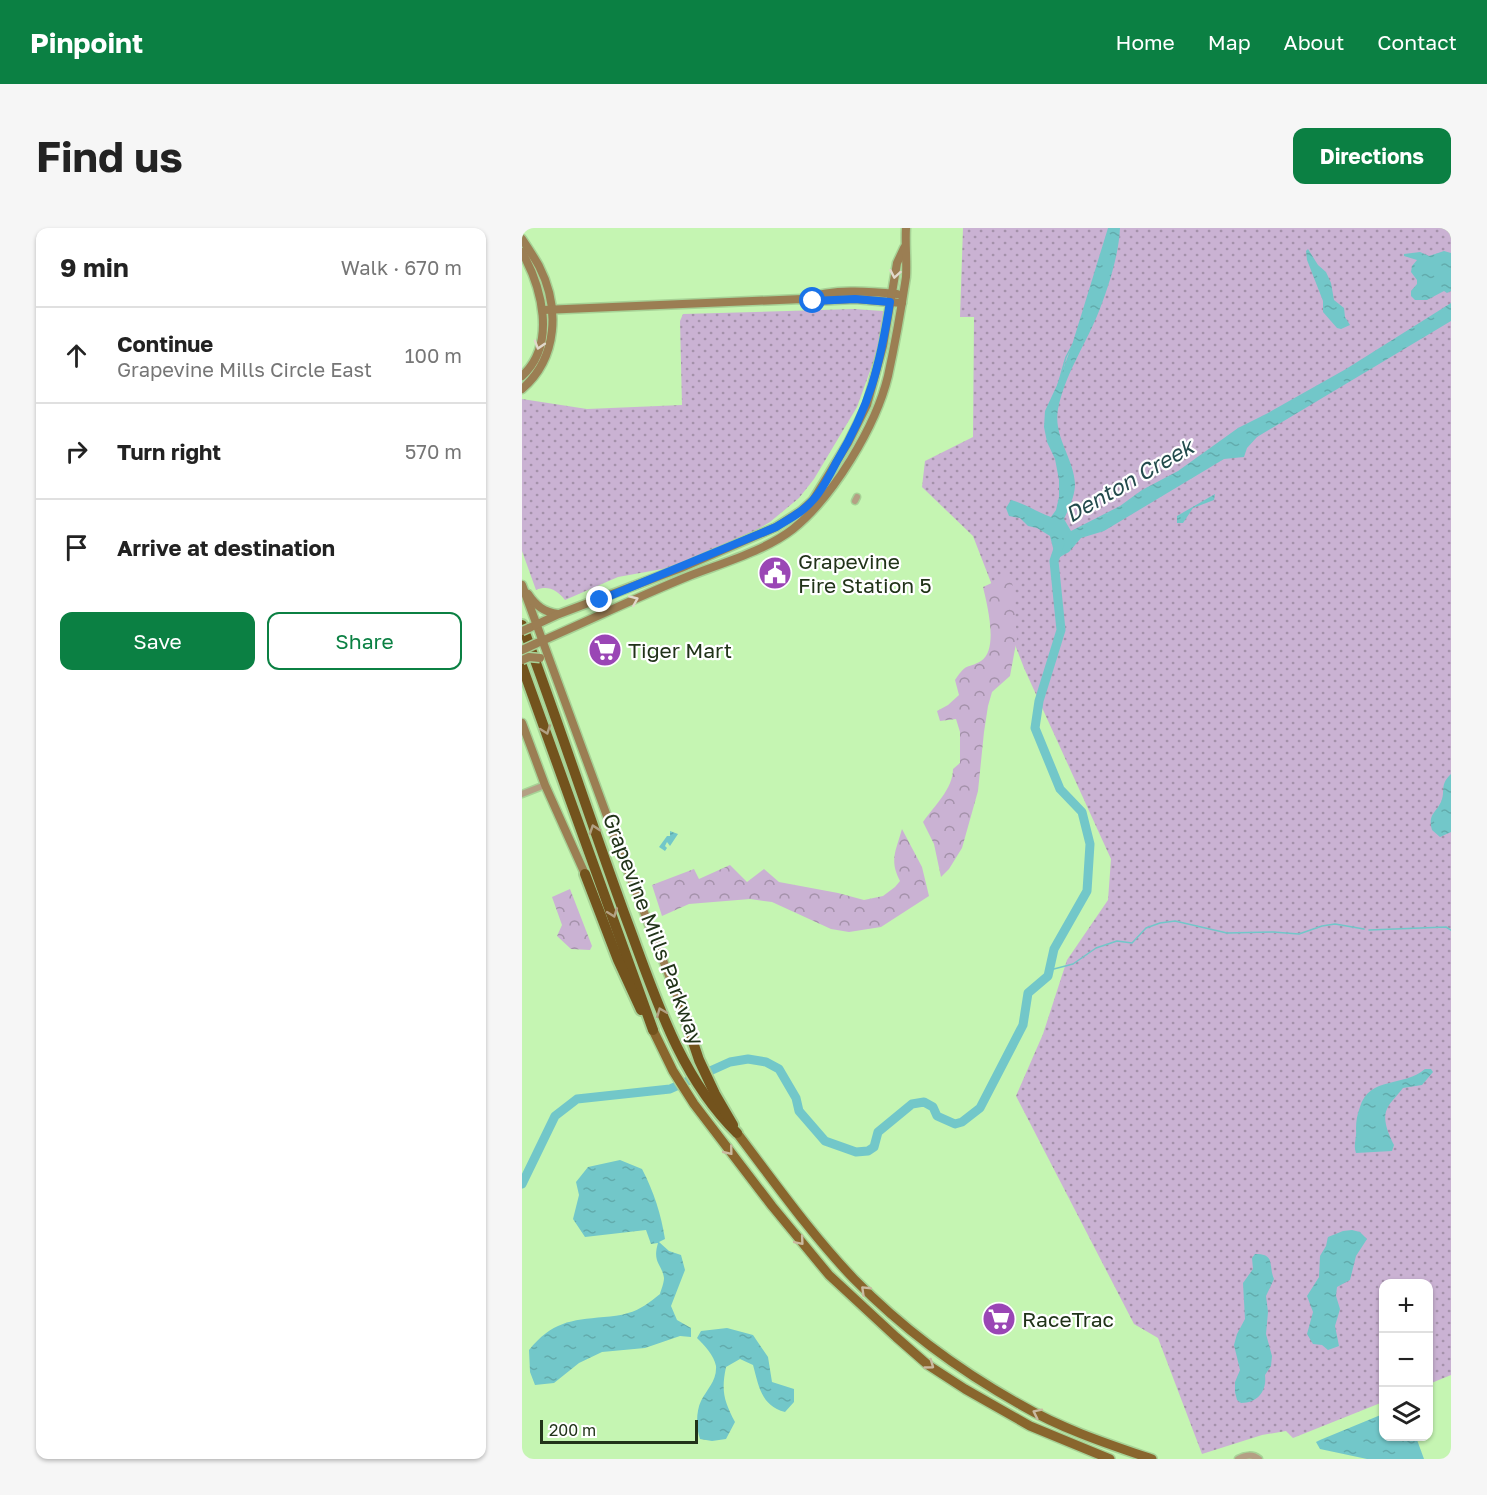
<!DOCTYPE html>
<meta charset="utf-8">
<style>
:root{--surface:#fff;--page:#f6f6f6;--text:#222;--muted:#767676;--line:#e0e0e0;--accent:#0b8043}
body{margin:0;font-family:"Golos Text",sans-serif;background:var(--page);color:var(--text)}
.controls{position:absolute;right:18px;bottom:18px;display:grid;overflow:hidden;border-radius:12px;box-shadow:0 2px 4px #0004}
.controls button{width:54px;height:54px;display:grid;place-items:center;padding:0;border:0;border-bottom:2px solid var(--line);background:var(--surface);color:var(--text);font:30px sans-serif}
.scale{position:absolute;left:18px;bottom:15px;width:158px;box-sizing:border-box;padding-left:6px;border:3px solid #213319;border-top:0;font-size:16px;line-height:21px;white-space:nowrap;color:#213319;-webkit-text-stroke:4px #fff;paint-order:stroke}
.stop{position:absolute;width:18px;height:18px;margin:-14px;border:4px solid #1a73e8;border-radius:50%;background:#fff}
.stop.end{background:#1a73e8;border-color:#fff;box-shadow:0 2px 6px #0008}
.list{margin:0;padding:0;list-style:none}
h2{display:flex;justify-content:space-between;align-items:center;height:78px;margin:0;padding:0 24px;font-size:26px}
h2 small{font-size:20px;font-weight:400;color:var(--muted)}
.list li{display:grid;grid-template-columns:39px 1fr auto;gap:18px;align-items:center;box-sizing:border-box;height:96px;padding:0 24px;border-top:2px solid var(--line)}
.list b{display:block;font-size:22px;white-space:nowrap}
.list p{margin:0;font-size:20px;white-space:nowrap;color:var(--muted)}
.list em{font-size:20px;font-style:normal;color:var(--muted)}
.actions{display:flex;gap:12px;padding:18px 24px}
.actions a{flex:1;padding:14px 0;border:2px solid var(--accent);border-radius:12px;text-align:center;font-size:21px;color:var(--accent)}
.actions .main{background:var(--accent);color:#fff}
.icon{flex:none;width:33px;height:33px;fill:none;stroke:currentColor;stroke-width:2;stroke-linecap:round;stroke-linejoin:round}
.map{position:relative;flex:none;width:929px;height:1231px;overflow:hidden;border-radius:12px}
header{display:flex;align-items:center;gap:36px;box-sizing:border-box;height:84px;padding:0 30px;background:var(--accent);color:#fff}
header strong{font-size:28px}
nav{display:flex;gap:33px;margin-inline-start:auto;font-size:21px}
.intro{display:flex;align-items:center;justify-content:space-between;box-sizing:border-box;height:144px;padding:0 36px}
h1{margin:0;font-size:42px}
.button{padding:15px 27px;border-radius:12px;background:var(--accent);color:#fff;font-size:21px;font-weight:700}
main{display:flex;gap:36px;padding:0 36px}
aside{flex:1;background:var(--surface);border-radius:12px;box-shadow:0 2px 4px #0004}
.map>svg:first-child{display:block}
.grass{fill:url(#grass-dots)}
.forest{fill:url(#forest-crowns)}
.water{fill:url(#water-ripples)}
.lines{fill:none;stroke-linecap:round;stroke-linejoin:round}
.stream{stroke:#72c7c9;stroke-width:1.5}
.river{stroke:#72c7c9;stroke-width:9}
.street-casing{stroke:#a7d296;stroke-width:9}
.secondary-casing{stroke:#a7d296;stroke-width:11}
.primary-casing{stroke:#a7d296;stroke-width:12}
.highway-casing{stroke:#a7d296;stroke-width:14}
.street{stroke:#b4a084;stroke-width:6}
.secondary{stroke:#9b7e53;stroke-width:8}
.primary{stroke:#89662d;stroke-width:9}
.highway{stroke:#73531d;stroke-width:10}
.secondary-bridge-casing{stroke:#a7d296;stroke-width:11;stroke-linecap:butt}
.secondary-bridge{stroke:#9b7e53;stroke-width:8}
.oneway{stroke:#e1d8cb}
.oneway2{stroke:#b2a083}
.oneway3{stroke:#cabaa0}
.route{stroke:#1a73e8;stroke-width:8}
.labels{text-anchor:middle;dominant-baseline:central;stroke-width:4.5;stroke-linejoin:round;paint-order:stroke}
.poi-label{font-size:21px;fill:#213319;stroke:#fff;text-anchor:start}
.street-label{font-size:21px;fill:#213319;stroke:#fff}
.water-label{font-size:22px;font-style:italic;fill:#234b4c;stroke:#fff}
</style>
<header>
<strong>Pinpoint</strong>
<nav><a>Home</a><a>Map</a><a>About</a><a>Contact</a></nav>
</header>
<div class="intro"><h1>Find us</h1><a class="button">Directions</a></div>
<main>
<aside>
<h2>9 min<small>Walk · 670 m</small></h2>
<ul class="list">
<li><svg class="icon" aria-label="ahead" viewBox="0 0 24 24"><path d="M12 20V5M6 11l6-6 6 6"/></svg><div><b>Continue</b><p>Grapevine Mills Circle East</p></div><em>100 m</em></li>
<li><svg class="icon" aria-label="right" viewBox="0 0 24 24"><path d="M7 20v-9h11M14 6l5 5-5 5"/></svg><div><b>Turn right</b></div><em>570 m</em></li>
<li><svg class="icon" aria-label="arrive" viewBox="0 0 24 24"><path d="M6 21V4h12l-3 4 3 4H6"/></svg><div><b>Arrive at destination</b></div></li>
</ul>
<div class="actions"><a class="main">Save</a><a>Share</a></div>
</aside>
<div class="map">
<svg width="929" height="1231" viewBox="0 0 929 1231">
<defs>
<pattern id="grass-dots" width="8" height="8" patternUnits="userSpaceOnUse" patternTransform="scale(1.5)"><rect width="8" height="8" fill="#cab2d3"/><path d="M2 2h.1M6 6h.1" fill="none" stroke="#a491aa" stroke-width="1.8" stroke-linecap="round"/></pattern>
<pattern id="forest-crowns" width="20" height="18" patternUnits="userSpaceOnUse" patternTransform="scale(1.5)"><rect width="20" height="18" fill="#cab2d3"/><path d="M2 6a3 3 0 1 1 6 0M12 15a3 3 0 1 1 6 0" fill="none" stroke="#a491aa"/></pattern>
<pattern id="water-ripples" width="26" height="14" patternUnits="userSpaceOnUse" patternTransform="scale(1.5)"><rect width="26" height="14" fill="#72c7c9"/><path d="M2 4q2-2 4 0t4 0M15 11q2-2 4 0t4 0" fill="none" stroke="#62abac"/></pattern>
</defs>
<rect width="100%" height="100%" fill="#c5f5b2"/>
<g class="grass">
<polygon points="441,0 929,0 929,1147 907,1156 906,1056 862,1056 861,1174 771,1210 764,1203 740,1207 680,1226 636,1110 612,1096 494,868 521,806 545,732 586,672 589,631 502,440 451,308 400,259 403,233 451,209 452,89 438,89"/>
<path d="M 332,81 L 361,83 L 362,87 L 356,121 L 335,179 L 292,251 L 277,270 L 248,294 L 233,303 L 146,340 L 96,349 L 43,372 C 35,362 26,357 14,362 L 0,323 L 0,171 L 65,181 L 160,177 L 158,93 L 161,86 Z"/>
</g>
<g class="forest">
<path d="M 489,346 L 495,410 L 488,448 L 470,464 L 466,478 L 462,504 L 456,563 L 440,620 L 427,641 L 419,649 L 412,616 L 401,594 C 412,578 431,561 431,541 L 438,535 L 438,504 L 434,491 L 418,493 L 415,483 L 426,477 L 437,467 L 433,452 C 446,433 444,442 459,433 C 477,422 465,376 461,359 Z"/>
<path d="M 380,601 L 400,639 L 407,668 L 359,699 L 327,704 L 309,701 L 250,674 L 228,671 L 167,676 L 140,688 L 130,657 L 172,641 L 177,651 L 208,637 L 225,654 L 242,641 L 257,654 L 316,665 L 342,672 L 361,668 L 373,659 L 378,653 C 367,632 374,623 380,601 Z"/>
<polygon points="48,661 70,718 68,722 49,721 35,708 40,697 30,669"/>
</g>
<g class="water">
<path d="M 586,0 L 598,0 C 597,27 585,64 575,88 C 562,119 543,147 536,181 C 531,209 552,230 553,256 C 553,268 547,280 542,291 L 549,303 L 598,278 L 620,262 L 656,243 L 716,200 L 746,185 L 824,141 L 929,75 L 929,93 L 735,209 L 725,220 L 722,229 L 702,231 L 582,303 L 559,310 L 547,324 L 538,329 L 532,324 L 528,308 L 515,300 L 506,298 L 498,290 L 487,288 L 484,280 L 489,272 C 504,276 515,284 529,289 L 534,282 L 537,269 L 537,252 L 533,231 L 525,214 L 522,199 L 523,183 L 536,155 L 550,117 Z"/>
<polygon points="786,21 796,37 804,44 809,55 812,72 822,80 823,89 828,97 819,101 815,100 801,84 801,73 785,32 784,23"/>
<polygon points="922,23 929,25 929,63 925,65 922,63 905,72 893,72 889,68 889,63 895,56 895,52 889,44 890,38 895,32 882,28 882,26 898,24 907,28"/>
<polygon points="693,266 692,272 671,280 661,295 655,295 655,288"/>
<path d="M 929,546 L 929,604 L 918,609 L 910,602 C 906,586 913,586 919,574 C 924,563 917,557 929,546 Z"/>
<polygon points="148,603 156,606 148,618 145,614 143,618 145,620 143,623 137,619 145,608 148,608"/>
<path d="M 903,841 L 909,841 L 911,844 L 900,857 L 881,860 C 876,867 869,873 866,879 C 859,890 867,907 872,917 L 870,923 L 834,925 C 831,916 835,910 834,901 C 834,893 835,887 838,879 C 847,848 883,859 903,841 Z"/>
<path d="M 98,932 L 120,941 C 132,964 139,986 143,1011 L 137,1014 L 147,1023 L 159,1027 L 163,1042 L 149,1078 L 155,1092 L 169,1100 L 169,1109 L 158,1108 L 123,1120 L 80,1124 L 57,1135 L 32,1155 L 13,1157 L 8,1144 L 7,1122 C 30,1094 48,1092 82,1089 C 90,1088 98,1088 106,1085 C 118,1082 128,1074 138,1066 C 139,1062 142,1055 142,1050 C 140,1036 130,1035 136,1015 L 129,1016 L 124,1002 L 63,1009 L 51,991 L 57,967 L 54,954 L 66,939 Z"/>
<polygon points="830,1002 838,1004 845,1011 834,1028 828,1052 815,1059 814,1068 818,1081 813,1098 817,1118 806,1122 800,1117 791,1116 785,1106 791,1084 785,1068 797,1049 798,1028 804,1018 806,1009 821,1003"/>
<path d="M 733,1026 C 754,1026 746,1037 752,1051 L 744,1068 L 746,1084 L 744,1106 L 750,1128 L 749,1138 L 743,1147 C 745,1163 736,1175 719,1175 L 715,1172 L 713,1164 L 713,1154 L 718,1142 L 712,1117 L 715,1106 L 723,1091 L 721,1055 L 731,1041 L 730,1030 Z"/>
<path d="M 205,1100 L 231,1107 L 246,1129 L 250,1154 L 272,1161 L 272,1174 L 263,1184 C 239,1177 237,1159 231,1137 L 218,1131 L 204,1139 C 199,1163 202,1173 213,1194 L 204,1211 L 190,1213 L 178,1211 C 174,1200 174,1183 179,1173 C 185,1161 195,1153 194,1138 C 192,1127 182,1117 175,1110 L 179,1103 Z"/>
<polygon points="861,1186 862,1208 894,1209 902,1231 845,1231 798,1221 794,1214 798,1212"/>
</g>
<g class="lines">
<g class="stream">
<polyline points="536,157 544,129 551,116"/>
<polyline points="847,702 924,699 929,702"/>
<polyline points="528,742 551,736 574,720 595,713 610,715 624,700 638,695 653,693 705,705 751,704 777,706 800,698 813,696 842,701"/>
</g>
<polyline class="river" points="0,956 33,888 55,871 148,861 208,834 226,831 244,834 257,841 274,870 277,883 303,913 334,924 346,923 352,919 356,904 390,876 402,874 411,879 415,888 433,896 440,894 458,880 501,797 506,765 526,748 532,721 565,663 568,616 560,584 538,561 513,500 517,473 539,402 532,333 538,315"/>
<defs>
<g id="street">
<polyline points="333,273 335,269"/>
<polyline points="0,566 23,557"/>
<path d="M 716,1231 C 723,1227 731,1226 737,1231"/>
</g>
<g id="secondary">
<path d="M 0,11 C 6,20 12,29 17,38 C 38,79 36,130 0,161"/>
<path d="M 0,24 C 20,60 35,116 0,148"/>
<path d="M 283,70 C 312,61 345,63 375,66"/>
<polyline points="21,82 280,71 291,73 333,71 380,75"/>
<polyline points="0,357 96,618 159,778"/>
<path d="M 6,366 C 14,378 22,384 36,386"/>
<polyline points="7,400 37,386 159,340 254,299 279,283 291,272 326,215 345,177 361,118 375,35 382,20"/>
<path d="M 13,416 C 64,394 115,369 167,348 C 200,335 243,323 271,301 C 311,269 354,198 366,148 C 373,116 379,82 384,49 C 385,33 383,17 384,0"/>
<polyline points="0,495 23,557 63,646"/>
</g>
<g id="primary">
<polyline points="131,802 151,843 172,876 250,978 307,1047 374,1109 406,1137 443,1161 508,1198 588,1231"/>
<path d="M 215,905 C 253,955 289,1006 332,1051 C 380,1100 440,1144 499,1177 C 540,1201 586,1216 630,1231"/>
</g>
<g id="highway">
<path d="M 0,397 C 37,495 69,595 105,693 C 133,768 157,848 215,905"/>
<polyline points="0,438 131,802"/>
<polyline points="63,646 96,732 119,782"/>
<polyline points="159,778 177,832 193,866 211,897"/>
</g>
</defs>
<use href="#street" class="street-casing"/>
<use href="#secondary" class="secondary-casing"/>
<use href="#primary" class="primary-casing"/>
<use href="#highway" class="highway-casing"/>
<use href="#street" class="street"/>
<use href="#secondary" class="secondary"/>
<use href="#primary" class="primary"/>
<use href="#highway" class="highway"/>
<defs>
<g id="secondary-bridge">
<polyline points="0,403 7,400"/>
<polyline points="0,422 13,416"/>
<polyline points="0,432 7,429 18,430"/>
</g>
</defs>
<use href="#secondary-bridge" class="secondary-bridge-casing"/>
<use href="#secondary-bridge" class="secondary-bridge"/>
</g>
<defs><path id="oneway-chevron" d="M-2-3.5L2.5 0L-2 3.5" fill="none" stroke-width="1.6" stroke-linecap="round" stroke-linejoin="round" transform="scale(1.5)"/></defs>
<g class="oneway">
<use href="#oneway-chevron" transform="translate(373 46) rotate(100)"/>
<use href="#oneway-chevron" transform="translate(17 117) rotate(107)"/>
<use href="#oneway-chevron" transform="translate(112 372) rotate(-23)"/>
</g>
<g class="oneway2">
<use href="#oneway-chevron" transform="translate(24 502) rotate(70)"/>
<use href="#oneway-chevron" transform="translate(72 601) rotate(-109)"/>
<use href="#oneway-chevron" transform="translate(91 685) rotate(70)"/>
<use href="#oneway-chevron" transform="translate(139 784) rotate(-112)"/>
</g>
<g class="oneway3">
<use href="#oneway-chevron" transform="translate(207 923) rotate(51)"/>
<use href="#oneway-chevron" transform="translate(278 1013) rotate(50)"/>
<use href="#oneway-chevron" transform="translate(343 1062) rotate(-136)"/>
<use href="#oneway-chevron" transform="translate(408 1137) rotate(36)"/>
<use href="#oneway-chevron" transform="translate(515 1185) rotate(-154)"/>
</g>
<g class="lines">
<path class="route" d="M 78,372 L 254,299 C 267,291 281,284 291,272 C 301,261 308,246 315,233 C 348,178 358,137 368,74 L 333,71 L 291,73"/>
</g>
<defs>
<symbol id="civic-disc" viewBox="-11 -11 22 22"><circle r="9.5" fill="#9a46b5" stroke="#fff"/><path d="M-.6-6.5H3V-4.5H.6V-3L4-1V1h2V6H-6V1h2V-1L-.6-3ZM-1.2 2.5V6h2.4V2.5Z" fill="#fff"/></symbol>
<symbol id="supermarket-disc" viewBox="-11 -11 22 22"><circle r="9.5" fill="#9a46b5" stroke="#fff"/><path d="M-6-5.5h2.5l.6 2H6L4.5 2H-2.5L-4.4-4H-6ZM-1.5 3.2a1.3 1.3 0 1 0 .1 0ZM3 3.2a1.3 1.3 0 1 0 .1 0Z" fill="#fff"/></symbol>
</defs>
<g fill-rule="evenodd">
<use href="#civic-disc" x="234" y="326" width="38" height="38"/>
<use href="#supermarket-disc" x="64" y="403" width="38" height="38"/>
<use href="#supermarket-disc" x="458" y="1072" width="38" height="38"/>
</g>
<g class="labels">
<g class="poi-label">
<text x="276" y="333">Grapevine<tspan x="276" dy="24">Fire Station 5</tspan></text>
<text x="106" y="422">Tiger Mart</text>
<text x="500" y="1091">RaceTrac</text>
</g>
<g class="street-label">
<text transform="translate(132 701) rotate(69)">Grapevine Mills Parkway</text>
</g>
<g class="water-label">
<text transform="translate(607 252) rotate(-30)">Denton Creek</text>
</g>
</g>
</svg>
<div class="controls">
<button>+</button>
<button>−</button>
<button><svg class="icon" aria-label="layers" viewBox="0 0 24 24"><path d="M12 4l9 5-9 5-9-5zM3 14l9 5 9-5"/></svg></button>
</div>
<div class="scale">200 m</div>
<div class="stop" style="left:291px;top:73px"></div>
<div class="stop end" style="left:78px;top:372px"></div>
</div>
</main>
